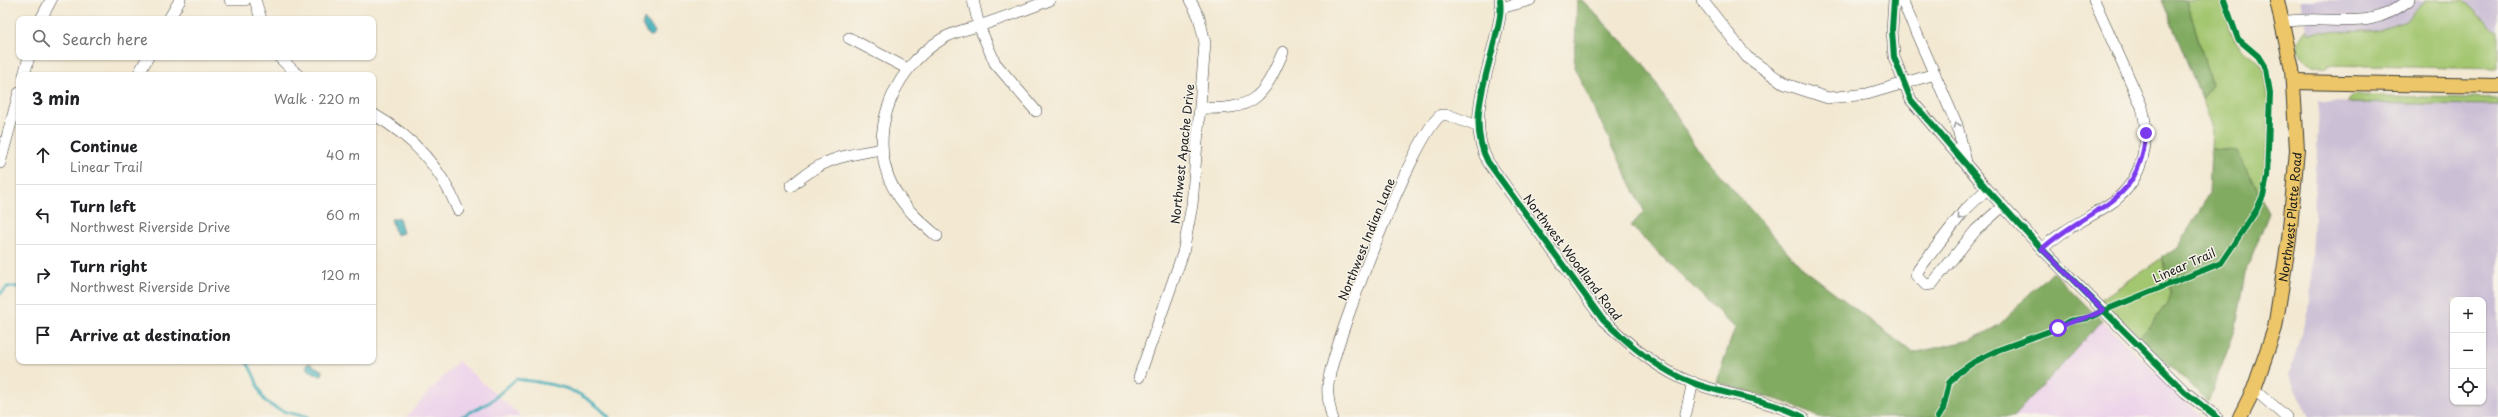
<!DOCTYPE html>
<meta charset="utf-8">
<style>
:root{--surface:#fff;--page:#f6f6f6;--text:#202124;--muted:#757577;--line:#e0e0e0}
body{margin:0;font-family:"Playpen Sans",sans-serif;background:var(--page);color:var(--text)}
.controls{position:absolute;right:12px;bottom:12px;display:grid;overflow:hidden;border-radius:8px;box-shadow:0 1px 3px #0004}
.controls button{width:36px;height:36px;display:grid;place-items:center;padding:0;border:0;border-bottom:1px solid var(--line);background:var(--surface);color:var(--text);font:20px sans-serif}
.stop{position:absolute;width:12px;height:12px;margin:-9px;border:3px solid #7c3aed;border-radius:50%;background:#fff}
.stop.end{background:#7c3aed;border-color:#fff;box-shadow:0 1px 4px #0008}
.list{margin:0;padding:0;list-style:none}
h2{display:flex;justify-content:space-between;align-items:center;height:52px;margin:0;padding:0 16px;font-size:17px}
h2 small{font-size:13px;font-weight:400;color:var(--muted)}
.list li{display:grid;grid-template-columns:26px 1fr auto;gap:12px;align-items:center;box-sizing:border-box;height:60px;padding:0 16px;border-top:1px solid var(--line)}
.list b{display:block;font-size:15px;white-space:nowrap}
.list p{margin:0;font-size:13px;white-space:nowrap;color:var(--muted)}
.list em{font-size:13px;font-style:normal;color:var(--muted)}
.icon{flex:none;width:22px;height:22px;fill:none;stroke:currentColor;stroke-width:2;stroke-linecap:round;stroke-linejoin:round}
.map{position:relative;flex:none;width:2498px;height:417px;overflow:hidden}
.search{position:absolute;background:var(--surface);box-shadow:0 1px 3px #0004;left:16px;top:16px;width:360px;height:44px;display:flex;align-items:center;gap:10px;box-sizing:border-box;padding:0 14px;border-radius:8px;color:var(--muted);font-size:15px}
.panel{position:absolute;background:var(--surface);box-shadow:0 1px 3px #0004;left:16px;top:72px;width:360px;height:292px;border-radius:8px}
.map>svg:first-child{display:block}
.built{fill:#ecd1ea}
.industrial{fill:#cbbfd5;fill-rule:evenodd}
.green{fill:#a3c670;stroke:#607146}
.forest{fill:#82ab62;stroke:#4f643f}
.water{fill:#3babb8;stroke:#2c646a}
.lines{fill:none;stroke-linecap:round;stroke-linejoin:round}
.stream{stroke:#3babb8;stroke-width:3}
.minor-casing{stroke:#3c3b37;stroke-width:12}
.major-casing{stroke:#3c3b37;stroke-width:16}
.minor{stroke:#fff;stroke-width:11}
.major{stroke:#ecc669;stroke-width:14}
.cycleway-casing{stroke:#f7f3e8;stroke-width:8}
.cycleway{stroke:#00873e;stroke-width:6}
.oneway{stroke:#999}
.route{stroke:#7c3aed;stroke-width:5}
.labels{text-anchor:middle;dominant-baseline:central;stroke-width:3;stroke-linejoin:round;paint-order:stroke}
.street-label{font-size:12px;fill:#1c1c1c;stroke:#f7f3e8}
</style>
<div class="map">
<svg width="2498" height="417" viewBox="0 0 2498 417">
<rect width="100%" height="100%" fill="#f7f3e8"/>
<filter id="ink" filterUnits="userSpaceOnUse"><feTurbulence type="fractalNoise" baseFrequency=".025" numOctaves="2"/><feDisplacementMap in="SourceGraphic" scale="8" xChannelSelector="R" yChannelSelector="G"/><feConvolveMatrix kernelMatrix="1 2 1 2 8 2 1 2 1" color-interpolation-filters="sRGB"/></filter>
<filter id="wash" filterUnits="userSpaceOnUse"><feTurbulence type="fractalNoise" baseFrequency=".012" numOctaves="4" result="noise"/><feDisplacementMap in="SourceGraphic" scale="16" xChannelSelector="R" yChannelSelector="G"/><feGaussianBlur stdDeviation="0.9" result="paint"/><feColorMatrix in="noise" values="0 0 0 0 0 0 0 0 0 0 0 0 0 0 0 0 0 1.4 0 .05"/><feComposite in="paint" operator="in"/></filter>
<g filter="url(#wash)">
<rect width="100%" height="100%" fill="#f3e9d3"/>
<g class="built">
<polygon points="2102,321 2202,417 2013,417"/>
<polygon points="458,361 522,417 406,417"/>
</g>
<g class="industrial">
<polygon points="2300,0 2426,0 2406,21 2376,31 2308,32"/>
<polygon points="2464,0 2498,0 2498,31 2492,29"/>
<path d="M 2319,102 L 2498,105 L 2498,417 L 2309,417 L 2289,376 L 2310,303 ZM 2453,300 L 2483,300 L 2483,402 L 2453,402 Z"/>
</g>
<g class="green">
<path d="M 2187,0 L 2221,0 C 2226,14 2229,31 2237,43 C 2245,53 2257,56 2263,69 C 2272,91 2266,172 2260,197 L 2237,151 L 2211,149 L 2212,125 L 2202,99 L 2211,84 Z"/>
<path d="M 2426,0 L 2464,0 L 2492,29 L 2498,31 L 2498,69 L 2327,65 L 2327,68 C 2302,66 2287,50 2307,28 L 2308,32 L 2376,31 L 2406,21 Z"/>
<polygon points="2352,95 2498,99 2498,105 2346,103"/>
<polygon points="2162,258 2171,293 2168,304 2140,337 2100,300"/>
</g>
<g class="forest">
<polygon points="1577,0 1582,0 1646,66 1693,144 1800,266 1913,353 1971,340 1999,325 2052,271 2102,321 2013,417 1818,417 1785,402 1716,382 1735,328 1631,226 1644,211 1574,67"/>
<polygon points="2162,0 2187,0 2211,84 2202,99"/>
<polygon points="2211,149 2237,151 2269,213 2247,268 2236,328 2208,402 2140,337 2168,304 2171,293 2162,258 2178,247 2209,194"/>
</g>
<g class="water">
<polygon points="644,19 655,31 653,36 649,36 642,26"/>
<polygon points="399,217 403,233 396,235 391,219"/>
<polygon points="309,363 323,371 322,375 318,375 307,369 306,365"/>
</g>
<g class="lines">
<g class="stream">
<polyline points="0,294 7,287 19,287"/>
<path d="M 246,361 C 256,376 256,383 263,398 C 270,410 295,414 308,417"/>
<path d="M 461,417 L 490,402 L 516,379 C 556,384 580,387 609,417"/>
</g>
</g>
</g>
<g filter="url(#ink)">
<g class="lines">
<defs>
<g id="minor">
<polyline points="230,0 245,0"/>
<polyline points="255,0 261,19"/>
<polyline points="973,0 979,26 995,63 1036,111"/>
<path d="M 1500,0 C 1502,14 1498,26 1495,39 C 1486,80 1467,123 1488,162 L 1603,320 C 1627,342 1651,364 1681,378 C 1720,396 1765,397 1803,417"/>
<polyline points="1702,0 1747,57 1785,84 1828,98 1867,94 1935,74"/>
<polyline points="1894,0 1892,30 1894,57 1911,100 1987,189 2042,249 2185,392 2217,417"/>
<polyline points="1902,0 1957,125 1966,162"/>
<polyline points="1501,8 1530,0"/>
<polyline points="41,19 51,0"/>
<polyline points="169,19 180,0"/>
<path d="M 2283,22 C 2333,13 2365,35 2409,0"/>
<polyline points="849,38 908,69"/>
<polyline points="279,57 298,75"/>
<polyline points="24,75 29,57"/>
<polyline points="138,75 148,57"/>
<path d="M 1202,108 C 1254,110 1263,98 1283,52"/>
<path d="M 373,114 C 413,137 441,167 458,210"/>
<polyline points="0,163 19,93"/>
<path d="M 791,186 C 823,158 841,156 882,149"/>
<polyline points="1987,189 1964,211 1919,269 1916,275 1926,285 1932,284 1976,230 2003,206"/>
<path d="M 937,236 C 923,224 909,212 899,197 C 862,144 890,70 942,39 C 955,31 968,29 982,25 C 1005,17 1028,9 1050,0"/>
<path d="M 2042,249 C 2064,228 2090,218 2114,201 C 2143,179 2151,140 2142,107 L 2094,0"/>
<polyline points="1139,377 1183,253 1192,205 1205,43 1199,17 1190,0"/>
<polyline points="2254,389 2286,417"/>
<path d="M 1332,417 C 1329,404 1326,391 1329,378 C 1337,336 1412,137 1441,115 L 1448,115 L 1477,126"/>
<polyline points="1685,417 1693,382"/>
</g>
<g id="major">
<polyline points="2293,82 2498,86"/>
<path id="s1" d="M 2240,417 L 2254,389 L 2275,328 L 2289,239 L 2297,150 L 2292,69 L 2277,0"/>
</g>
</defs>
<use href="#minor" class="minor-casing"/>
<use href="#major" class="major-casing"/>
<use href="#minor" class="minor"/>
<use href="#major" class="major"/>
<defs>
<g id="cycleway">
<path d="M 1500,0 C 1502,14 1498,26 1495,39 C 1486,80 1467,123 1488,162 L 1603,320 C 1627,342 1651,364 1681,378 C 1720,396 1765,397 1803,417"/>
<polyline points="1894,0 1892,30 1894,57 1911,100 1987,189 2042,249 2185,392 2217,417"/>
<polyline points="1938,417 1943,409 1949,383 1958,373 1974,362 1998,350 2058,328 2069,321 2089,318 2103,311 2221,263 2256,211 2263,196 2267,177 2270,93 2266,69 2258,56 2238,39 2224,0"/>
</g>
</defs>
<use href="#cycleway" class="cycleway-casing"/>
<use href="#cycleway" class="cycleway"/>
</g>
<defs><path id="oneway-chevron" d="M-2-3.5L2.5 0L-2 3.5" fill="none" stroke-width="1.6" stroke-linecap="round" stroke-linejoin="round"/></defs>
<g class="oneway">
<use href="#oneway-chevron" transform="translate(1957 125) rotate(-109)"/>
<use href="#oneway-chevron" transform="translate(1960 217) rotate(129)"/>
</g>
</g>
<g class="lines" filter="url(#ink)">
<path class="route" d="M 2058,328 C 2073,319 2087,320 2103,310 L 2042,249 C 2089,205 2139,209 2146,133"/>
</g>
<g class="labels">
<g class="street-label">
<text transform="translate(1182 154) rotate(-84)">Northwest Apache Drive</text>
<text stroke="none"><textPath href="#s1" startOffset="208">Northwest Platte Road</textPath></text>
<text transform="translate(1366 239) rotate(-68)">Northwest Indian Lane</text>
<text transform="translate(1573 257) rotate(53)">Northwest Woodland Road</text>
<text transform="translate(2184 265) rotate(-24)">Linear Trail</text>
</g>
</g>
</svg>
<div class="controls">
<button>+</button>
<button>−</button>
<button><svg class="icon" aria-label="locate" viewBox="0 0 24 24"><circle cx="12" cy="12" r="6"/><path d="M12 2v4M12 18v4M2 12h4M18 12h4"/></svg></button>
</div>
<div class="stop" style="left:2058px;top:328px"></div>
<div class="stop end" style="left:2146px;top:133px"></div>
<div class="search"><svg class="icon" aria-label="search" viewBox="0 0 24 24"><circle cx="10" cy="10" r="6"/><path d="M15 15l6 6"/></svg>Search here</div>
<section class="panel">
<h2>3 min<small>Walk · 220 m</small></h2>
<ul class="list">
<li><svg class="icon" aria-label="ahead" viewBox="0 0 24 24"><path d="M12 20V5M6 11l6-6 6 6"/></svg><div><b>Continue</b><p>Linear Trail</p></div><em>40 m</em></li>
<li><svg class="icon" aria-label="left" viewBox="0 0 24 24"><path d="M17 20v-9H6M10 6l-5 5 5 5"/></svg><div><b>Turn left</b><p>Northwest Riverside Drive</p></div><em>60 m</em></li>
<li><svg class="icon" aria-label="right" viewBox="0 0 24 24"><path d="M7 20v-9h11M14 6l5 5-5 5"/></svg><div><b>Turn right</b><p>Northwest Riverside Drive</p></div><em>120 m</em></li>
<li><svg class="icon" aria-label="arrive" viewBox="0 0 24 24"><path d="M6 21V4h12l-3 4 3 4H6"/></svg><div><b>Arrive at destination</b></div></li>
</ul>
</section>
</div>
